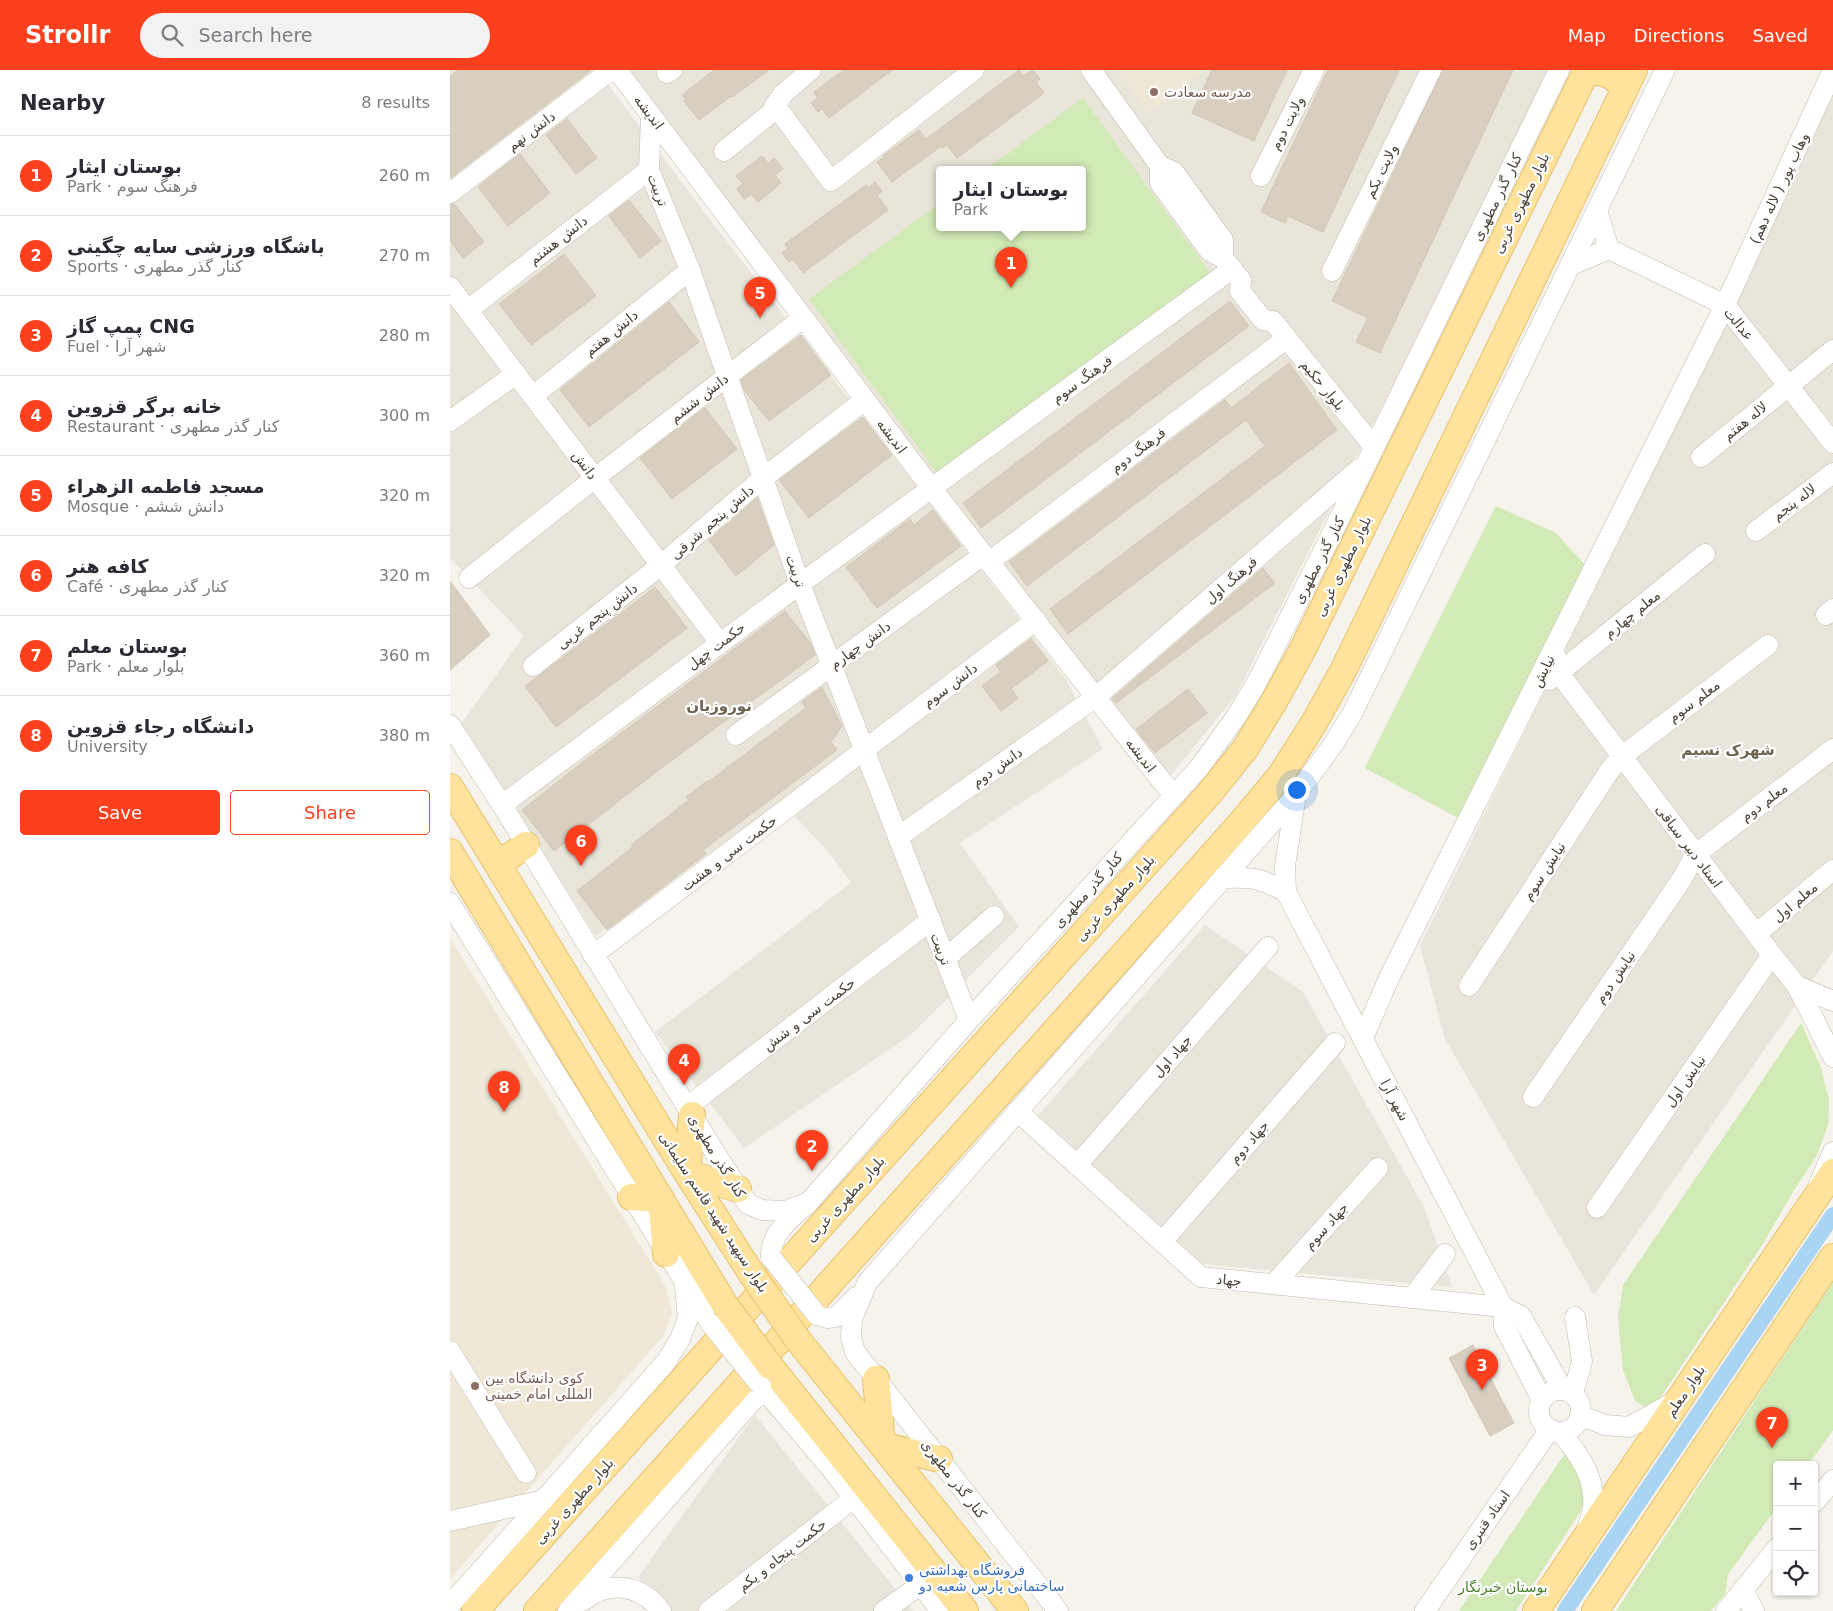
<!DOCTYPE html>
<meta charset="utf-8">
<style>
:root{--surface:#fff;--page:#f2f2f3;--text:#2b2b33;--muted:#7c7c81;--line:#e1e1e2;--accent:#fc3f1d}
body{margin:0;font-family:"DejaVu Sans","Noto Naskh Arabic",sans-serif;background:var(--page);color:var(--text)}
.controls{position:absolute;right:15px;bottom:15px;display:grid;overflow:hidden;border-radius:5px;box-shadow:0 1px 4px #0004}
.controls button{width:45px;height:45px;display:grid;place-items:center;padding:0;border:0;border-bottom:1px solid var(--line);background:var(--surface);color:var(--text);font:25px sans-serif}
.you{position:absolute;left:846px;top:719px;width:18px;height:18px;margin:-12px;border:4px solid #fff;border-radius:50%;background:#1a73e8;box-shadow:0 0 0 8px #1a73e833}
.badge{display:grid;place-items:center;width:32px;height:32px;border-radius:50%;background:var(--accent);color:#fff;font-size:16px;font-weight:700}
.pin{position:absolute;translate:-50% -41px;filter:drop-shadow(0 1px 2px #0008)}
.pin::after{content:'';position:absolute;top:26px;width:18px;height:15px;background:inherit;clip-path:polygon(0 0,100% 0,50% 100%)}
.popup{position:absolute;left:486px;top:96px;width:150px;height:65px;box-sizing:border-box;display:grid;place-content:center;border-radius:5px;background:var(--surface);filter:drop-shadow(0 1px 4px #0005);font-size:16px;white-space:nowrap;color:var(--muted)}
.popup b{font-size:19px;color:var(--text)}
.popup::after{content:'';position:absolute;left:50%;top:100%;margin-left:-10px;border:10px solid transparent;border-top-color:var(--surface)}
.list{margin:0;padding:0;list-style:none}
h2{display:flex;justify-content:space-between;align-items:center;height:65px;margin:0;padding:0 20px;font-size:21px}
h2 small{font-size:16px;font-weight:400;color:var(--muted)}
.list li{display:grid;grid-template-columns:32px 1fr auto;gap:15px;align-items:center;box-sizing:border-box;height:80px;padding:0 20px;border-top:1px solid var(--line)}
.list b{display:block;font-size:19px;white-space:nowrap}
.list p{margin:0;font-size:16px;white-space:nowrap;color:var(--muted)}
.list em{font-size:16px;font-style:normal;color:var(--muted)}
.actions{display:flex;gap:10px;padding:15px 20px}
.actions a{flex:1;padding:11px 0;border:1px solid var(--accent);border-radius:5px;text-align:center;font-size:18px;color:var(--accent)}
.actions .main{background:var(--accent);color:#fff}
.icon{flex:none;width:28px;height:28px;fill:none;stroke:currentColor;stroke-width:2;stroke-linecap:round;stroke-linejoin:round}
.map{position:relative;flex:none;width:1383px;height:1541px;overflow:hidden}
header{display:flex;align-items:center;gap:30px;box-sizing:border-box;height:70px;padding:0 25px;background:var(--accent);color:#fff}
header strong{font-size:24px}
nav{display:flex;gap:28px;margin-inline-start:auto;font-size:18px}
.search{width:350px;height:45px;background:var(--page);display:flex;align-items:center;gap:12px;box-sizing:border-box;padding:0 18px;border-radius:28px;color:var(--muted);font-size:19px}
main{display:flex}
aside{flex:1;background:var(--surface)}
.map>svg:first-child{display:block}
.residential{fill:#eae5da;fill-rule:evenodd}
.education{fill:#efe8d6}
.green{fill:#d2eab5}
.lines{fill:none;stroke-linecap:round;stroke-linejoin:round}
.canal{stroke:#a9d4f2;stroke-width:16}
.building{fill:#d8cfc1;stroke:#d3c7b4}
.minor-casing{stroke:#c2bbae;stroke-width:21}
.major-casing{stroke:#e6c16a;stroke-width:28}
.minor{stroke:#fff;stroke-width:20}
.major{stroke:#ffe39c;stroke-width:26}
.minor-bridge-casing{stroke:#c2bbae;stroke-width:21;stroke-linecap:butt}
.major-bridge-casing{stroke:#e6c16a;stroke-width:28;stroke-linecap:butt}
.minor-bridge{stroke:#fff;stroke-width:20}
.major-bridge{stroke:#ffe39c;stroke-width:26}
.education-dot{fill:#8d6e63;stroke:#fff;stroke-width:2}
.shop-dot{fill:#3f7fe0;stroke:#fff;stroke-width:2}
.labels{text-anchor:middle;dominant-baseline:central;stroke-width:4.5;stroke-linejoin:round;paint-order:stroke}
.education-label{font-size:14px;fill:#785e54;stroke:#fff;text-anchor:start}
.street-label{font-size:14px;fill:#4b4439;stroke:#fff}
.shop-label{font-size:14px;fill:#366cbe;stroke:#fff;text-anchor:start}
.park-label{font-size:14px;fill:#4a7f2a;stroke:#fff}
.neighbourhood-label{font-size:15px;font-weight:bold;fill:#6e6250;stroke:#fff}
</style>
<header>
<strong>Strollr</strong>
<div class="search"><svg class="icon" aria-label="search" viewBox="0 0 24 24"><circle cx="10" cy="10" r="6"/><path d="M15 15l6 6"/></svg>Search here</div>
<nav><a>Map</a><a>Directions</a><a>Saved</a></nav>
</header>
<main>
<aside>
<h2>Nearby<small>8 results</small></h2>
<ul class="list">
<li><span class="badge">1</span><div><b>بوستان ایثار</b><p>Park · فرهنگ سوم</p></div><em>260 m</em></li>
<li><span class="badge">2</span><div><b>باشگاه ورزشى سايه چگينى</b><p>Sports · کنار گذر مطهری</p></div><em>270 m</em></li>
<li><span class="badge">3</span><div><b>پمپ گاز CNG</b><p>Fuel · شهر آرا</p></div><em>280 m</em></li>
<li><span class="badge">4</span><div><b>خانه برگر قزوین</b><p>Restaurant · کنار گذر مطهری</p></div><em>300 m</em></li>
<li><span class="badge">5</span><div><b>مسجد فاطمه الزهراء</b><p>Mosque · دانش ششم</p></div><em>320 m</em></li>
<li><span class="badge">6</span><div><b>کافه هنر</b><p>Café · کنار گذر مطهری</p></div><em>320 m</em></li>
<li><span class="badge">7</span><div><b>بوستان معلم</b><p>Park · بلوار معلم</p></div><em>360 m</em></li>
<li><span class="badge">8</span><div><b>دانشگاه رجاء قزوین</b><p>University</p></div><em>380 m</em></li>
</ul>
<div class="actions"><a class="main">Save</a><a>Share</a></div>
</aside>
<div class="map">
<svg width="1383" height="1541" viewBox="0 0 1383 1541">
<rect width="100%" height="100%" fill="#f6f3ec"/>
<g class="residential">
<polygon points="0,0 147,0 265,156 615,608 653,679 510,773 569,857 462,964 294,1078 205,962 401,813 378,781 330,731 146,866 12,653 74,566 0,488"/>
<path d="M 168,0 L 1098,0 L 940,321 L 786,625 L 714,714 ZM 490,99 L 632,99 L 632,157 L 490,157 Z"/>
<polygon points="1383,7 1383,881 1144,1225 995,969 970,876 1151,505"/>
<polygon points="755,855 853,922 974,1137 1002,1217 752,1194 586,1048"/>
<polygon points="305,1345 463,1541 214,1541 188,1507"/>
</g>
<g class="education">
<polygon points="667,0 754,0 698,43"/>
<polygon points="0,868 216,1217 222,1243 214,1265 0,1509"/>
</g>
<g class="green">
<polygon points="633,28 763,207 490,407 359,229 490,133 490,157 632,157 632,99 536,99"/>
<polygon points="1046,436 1106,463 1137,497 1010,749 915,698"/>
<polygon points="1351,953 1371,998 1379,1030 1378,1055 1367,1085 1341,1125 1313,1174 1205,1336 1193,1336 1185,1331 1173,1300 1168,1248 1173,1215"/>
<polygon points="1383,1212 1383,1360 1358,1395 1327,1395 1327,1437 1278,1504 1275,1524 1261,1541 1166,1541"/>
<polygon points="1116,1382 1128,1382 1134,1436 1066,1541 1009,1541"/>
</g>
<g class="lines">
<polyline class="canal" points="1115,1541 1383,1145"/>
</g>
<g class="building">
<polygon points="8,0 141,0 0,108 0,6"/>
<polygon points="264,0 319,0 282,27 281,26 249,50 234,31 236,30 232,25"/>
<polygon points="394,0 442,0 379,48 372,39 368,42 361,33 368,28 364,22"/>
<polygon points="569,0 573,6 583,0 590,9 586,12 594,23 507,88 497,75 493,78 491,76 442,112 427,92 434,87 433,86 469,60 476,69"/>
<polygon points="762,0 837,0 804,71 742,43"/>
<polygon points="878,0 949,0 873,162 838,146 835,153 811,142"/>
<polygon points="993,0 1063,0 930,283 906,272 918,248 882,231"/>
<polygon points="117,49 147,88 126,104 96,65"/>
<polygon points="70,84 100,123 58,156 28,117"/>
<polygon points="312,86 318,93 324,88 333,99 325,105 331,113 308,132 301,124 294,129 287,119 293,114 286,106"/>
<polygon points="425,112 432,121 427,125 438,140 353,203 343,189 339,192 332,183 338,178 335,174 416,115 418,118"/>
<polygon points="179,130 211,171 190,188 159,146"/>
<polygon points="4,134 34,172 13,188 0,171 0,135"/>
<polygon points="114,184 146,226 81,275 49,234"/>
<polygon points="780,231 799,256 531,458 513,433"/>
<polygon points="219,232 249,272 139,357 110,320"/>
<polygon points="351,265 381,305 319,351 294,320 291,310"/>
<polygon points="839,293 887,360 618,564 600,539 815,376 796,350 577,516 559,492 775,330 781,338"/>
<polygon points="255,338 287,379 222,429 190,388"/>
<polygon points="413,347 442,385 359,448 329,410"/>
<polygon points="307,428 324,475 286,506 259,470"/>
<polygon points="483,440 511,476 427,538 396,497 460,449 464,455"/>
<polygon points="813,498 825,513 666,633 662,629"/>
<polygon points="0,511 40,565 0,600"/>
<polygon points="205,517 237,558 106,657 75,616 90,605"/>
<polygon points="335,541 361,574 365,585 214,696 104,781 72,740 138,688"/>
<polygon points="581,569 598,591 561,619 568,628 551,641 532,616 551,602 546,595"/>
<polygon points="372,617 392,656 381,672 387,680 253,780 256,784 157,860 127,821 183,777 181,775 239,730 236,727 257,711 258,712 356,638 352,632"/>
<polygon points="738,619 757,643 705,683 686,659"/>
<polygon points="1023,1275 1064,1353 1040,1366 999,1288"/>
</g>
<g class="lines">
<defs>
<g id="minor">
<polyline points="167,0 482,419 714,714 725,724"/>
<polyline points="361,0 334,23 325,35 381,111 524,0"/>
<polyline points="641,0 710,96 724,102 773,170 773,188"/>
<polyline points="217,3 222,0"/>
<polyline points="201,45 199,100 240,200 350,514 519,950"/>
<polyline points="274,81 327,38"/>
<polyline points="710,96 710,113 759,180 773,188 791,210 790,221 813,250 823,251 924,377"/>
<polyline points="811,106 864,0"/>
<polyline points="0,123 161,0"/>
<polyline points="1147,140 1159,179"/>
<polyline points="1159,179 1275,235 1383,373"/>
<polyline points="1121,195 1159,179"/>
<polyline points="882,201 981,0"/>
<polyline points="0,217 270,573"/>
<polyline points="18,240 199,100"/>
<polyline points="83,326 240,200"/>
<polyline points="0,351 66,304"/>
<polyline points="1251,387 1383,280"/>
<polyline points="1306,461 1383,403"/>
<polyline points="539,492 836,269"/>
<polyline points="19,508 145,408 353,248"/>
<polyline points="1376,545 1383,539"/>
<polyline points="1104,580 1109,603 1322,885 1347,916 1383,931"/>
<polyline points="83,596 211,495 313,408 415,330"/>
<polyline points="1099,610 1109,603 1255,484"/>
<polyline points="0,655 52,735 264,1081 298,1134 312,1140 335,1141 356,1133"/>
<polyline points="286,665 533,485"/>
<polyline points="846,725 835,796 836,822 1053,1237 1054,1256 1092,1330"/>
<polyline points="52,735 350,514 782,199"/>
<polyline points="448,767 646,627 909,399"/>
<path d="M 774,808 C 804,807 810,808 836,822"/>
<polyline points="0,833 261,1254"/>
<polyline points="1307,863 1383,800"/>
<polyline points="143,885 586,550"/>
<polyline points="495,889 544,846"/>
<polyline points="1019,916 1160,700 1171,687 1318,575"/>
<polyline points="1347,916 1383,987"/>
<polyline points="913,968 939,908 1275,235 1383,0"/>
<polyline points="1083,1027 1232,809 1245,785 1383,679"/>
<polyline points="237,1037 481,850"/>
<polyline points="567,1041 751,1207 1053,1237 1071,1246 1113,1320"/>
<polyline points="627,1095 818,877"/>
<polyline points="1369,1114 1383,1082"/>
<polyline points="1147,1138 1322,885"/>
<polyline points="712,1172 885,973"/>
<path d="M 321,1187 C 320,1163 341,1148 358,1133 L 519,950 L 749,698 L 786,647 L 806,614 L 875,478 L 1109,0"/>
<polyline points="824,1214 928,1098"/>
<polyline points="962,1228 995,1184"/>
<polyline points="367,1245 377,1248 386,1247 406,1227"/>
<polyline points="0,1281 76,1403"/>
<polyline points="311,1316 379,1396 491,1541"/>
<circle cx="1110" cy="1341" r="21"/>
<polyline points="1123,1324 1132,1291 1125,1247"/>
<polyline points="1130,1345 1155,1355 1179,1357 1226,1331"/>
<path d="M 1111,1362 C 1128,1384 1146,1407 1143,1437 C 1142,1445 1139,1453 1137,1460"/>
<polyline points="1364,1433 1383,1410"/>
<polyline points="0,1451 94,1430"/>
<polyline points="1293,1520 1304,1541"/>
<path d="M 133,1531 C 158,1509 192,1515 211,1541"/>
<polyline points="0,1535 216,1292 230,1269 238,1248 235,1217"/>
<polyline points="118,1541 304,1329 316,1323"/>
<polyline points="259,1541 404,1428"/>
<polyline points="434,1541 470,1515"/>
<polyline points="608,1541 405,1282 401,1268 402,1249 417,1213 846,725 882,676 902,644 1215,0"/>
<polyline points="975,1541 1100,1359"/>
<polyline points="1276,1541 1327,1478"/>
</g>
<g id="major">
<path d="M 1135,3 C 1152,0 1166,4 1174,21"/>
<polyline points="0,717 237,1103 301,1203"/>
<polyline points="0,782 275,1235"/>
<polyline points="48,794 76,775"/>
<polyline points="242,1045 237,1103 288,1119"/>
<polyline points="181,1127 211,1129 216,1184"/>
<polyline points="348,1270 565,1541"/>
<polyline points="320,1296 515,1541"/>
<polyline points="426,1309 432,1375 489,1389"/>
<polyline points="25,1541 758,725 795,679 825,630 854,577 1137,0"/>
<polyline points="87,1541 790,754 831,705 864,653 894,599 1184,0"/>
<polyline points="1086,1541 1383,1102"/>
<polyline points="1145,1541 1383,1187"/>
</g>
</defs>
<use href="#minor" class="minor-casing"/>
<use href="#major" class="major-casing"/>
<use href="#minor" class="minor"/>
<use href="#major" class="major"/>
<defs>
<g id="minor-bridge">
<polyline points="321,1187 367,1245"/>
<polyline points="261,1254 311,1316"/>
</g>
<g id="major-bridge">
<polyline points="301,1203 348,1270"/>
<polyline points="275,1235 320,1296"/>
</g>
</defs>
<use href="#minor-bridge" class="minor-bridge-casing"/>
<use href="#major-bridge" class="major-bridge-casing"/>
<use href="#minor-bridge" class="minor-bridge"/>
<use href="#major-bridge" class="major-bridge"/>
</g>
<g class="education-dot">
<circle cx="704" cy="22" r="5"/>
<circle cx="25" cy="1316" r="5"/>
</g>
<circle class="shop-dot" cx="459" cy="1508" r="5"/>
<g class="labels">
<g class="education-label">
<text x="714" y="22">مدرسه سعادت</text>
<text x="35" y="1308">کوی دانشگاه بین<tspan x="35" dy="16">المللی امام خمینی</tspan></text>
</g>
<g class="street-label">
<text transform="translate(199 42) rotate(53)">اندیشه</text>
<text transform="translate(837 53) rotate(-63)">ولایت دوم</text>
<text transform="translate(81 61) rotate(-37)">دانش نهم</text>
<text transform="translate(931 101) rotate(-64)">ولایت یکم</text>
<text transform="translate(1329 118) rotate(-65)">وهاب پور ( لاله دهم)</text>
<text transform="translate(208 120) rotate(69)">تربیت</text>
<text transform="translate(1047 127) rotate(-64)">کنار گذر مطهری</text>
<text transform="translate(1071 133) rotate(-64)">بلوار مطهری غربی</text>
<text transform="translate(108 170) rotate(-38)">دانش هشتم</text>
<text transform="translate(1289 254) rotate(50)">عدالت</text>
<text transform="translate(161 263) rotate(-39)">دانش هفتم</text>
<text transform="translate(632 309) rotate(-36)">فرهنگ سوم</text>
<text transform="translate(873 315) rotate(51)">بلوار حکیم</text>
<text transform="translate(249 328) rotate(-38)">دانش ششم</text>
<text transform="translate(1295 351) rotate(-39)">لاله هفتم</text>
<text transform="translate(442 366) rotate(53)">اندیشه</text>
<text transform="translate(688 380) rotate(-37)">فرهنگ دوم</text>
<text transform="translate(135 395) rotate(53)">دانش</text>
<text transform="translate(1344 432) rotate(-37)">لاله پنجم</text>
<text transform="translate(262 452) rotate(-41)">دانش پنجم شرقی</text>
<text transform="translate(869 490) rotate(-63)">کنار گذر مطهری</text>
<text transform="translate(893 496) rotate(-64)">بلوار مطهری غربی</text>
<text transform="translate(346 501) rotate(70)">تربیت</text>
<text transform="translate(781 510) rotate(-41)">فرهنگ اول</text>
<text transform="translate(1182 544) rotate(-39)">معلم چهارم</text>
<text transform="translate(147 546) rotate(-38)">دانش پنجم غربی</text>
<text transform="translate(410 575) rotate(-36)">دانش چهارم</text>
<text transform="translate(266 576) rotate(-37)">حکمت چهل</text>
<text transform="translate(1093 601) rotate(-64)">نيايش</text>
<text transform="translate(500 615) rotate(-37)">دانش سوم</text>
<text transform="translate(1244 631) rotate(-37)">معلم سوم</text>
<text transform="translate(691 685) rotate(52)">اندیشه</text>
<text transform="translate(547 697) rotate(-35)">دانش دوم</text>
<text transform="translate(1314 732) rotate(-37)">معلم دوم</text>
<text transform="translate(1239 776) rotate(53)">استاد دبیر سیاقی</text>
<text transform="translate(279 783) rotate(-37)">حکمت سی و هشت</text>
<text transform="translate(1094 801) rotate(-57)">نیایش سوم</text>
<text transform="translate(638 820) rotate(-48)">کنار گذر مطهری</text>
<text transform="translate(665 828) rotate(-48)">بلوار مطهری غربی</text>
<text transform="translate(1345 832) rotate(-40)">معلم اول</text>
<text transform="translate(491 879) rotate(69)">تربیت</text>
<text transform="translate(1165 907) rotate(-56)">نیایش دوم</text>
<text transform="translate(359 944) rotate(-37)">حکمت سی و شش</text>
<text transform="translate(722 986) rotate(-49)">جهاد اول</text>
<text transform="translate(1235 1011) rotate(-55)">نیایش اول</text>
<text transform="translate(945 1030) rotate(62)">شهر آرا</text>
<text transform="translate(799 1072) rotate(-49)">جهاد دوم</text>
<text transform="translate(267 1086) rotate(58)">کنار گذر مطهری</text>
<text transform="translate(395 1129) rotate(-48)">بلوار مطهری غربی</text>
<text transform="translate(264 1142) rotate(57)">بلوار سپهبد شهید قاسم سلیمانی</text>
<text transform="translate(876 1156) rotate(-48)">جهاد سوم</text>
<text transform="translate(779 1210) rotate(6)">جهاد</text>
<text transform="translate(1235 1321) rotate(-56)">بلوار معلم</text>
<text transform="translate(504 1409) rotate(52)">کنار گذر مطهری</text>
<text transform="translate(124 1431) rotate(-48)">بلوار مطهری غربی</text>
<text transform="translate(1037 1450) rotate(-55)">استاد قنبری</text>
<text transform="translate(332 1485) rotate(-38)">حکمت پنجاه و یکم</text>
</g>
<g class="shop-label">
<text x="469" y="1500">فروشگاه بهداشتی<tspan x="469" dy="16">ساختمانی پارس شعبه دو</tspan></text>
</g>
<g class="park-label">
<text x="1053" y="1517">بوستان خبرنگار</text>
</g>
<g class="neighbourhood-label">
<text x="269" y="636">نوروزیان</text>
<text x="1278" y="680">شهرک نسیم</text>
</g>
</g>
</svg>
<div class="controls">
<button>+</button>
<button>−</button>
<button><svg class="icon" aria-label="locate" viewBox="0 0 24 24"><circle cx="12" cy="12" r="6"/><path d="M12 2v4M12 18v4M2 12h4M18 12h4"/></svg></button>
</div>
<div class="you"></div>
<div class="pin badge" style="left:561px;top:218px">1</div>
<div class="popup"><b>بوستان ایثار</b>Park</div>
<div class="pin badge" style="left:362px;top:1101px">2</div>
<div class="pin badge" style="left:1032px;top:1320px">3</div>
<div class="pin badge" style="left:234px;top:1015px">4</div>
<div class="pin badge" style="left:310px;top:248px">5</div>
<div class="pin badge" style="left:131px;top:796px">6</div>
<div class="pin badge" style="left:1322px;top:1378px">7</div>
<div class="pin badge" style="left:54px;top:1042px">8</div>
</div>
</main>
